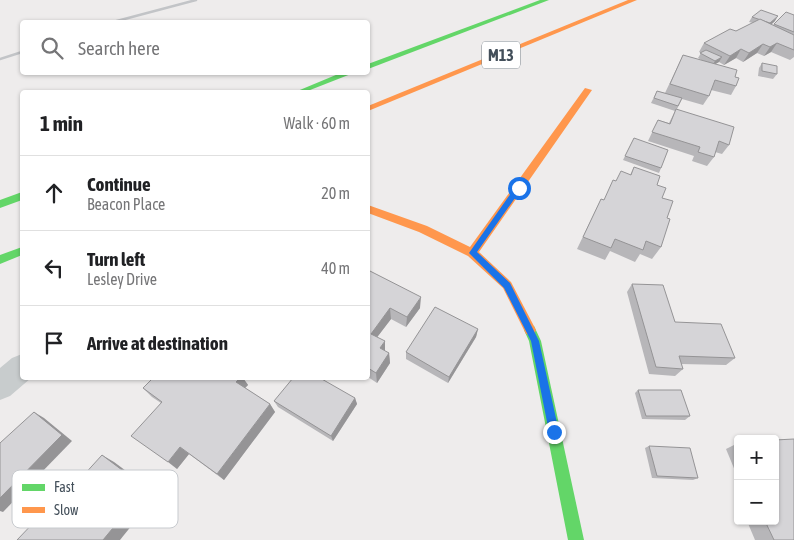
<!DOCTYPE html>
<meta charset="utf-8">
<style>
:root{--surface:#fff;--page:#f2f2f2;--text:#202124;--muted:#757577;--line:#e0e0e0}
body{margin:0;font-family:"Asap Condensed",sans-serif;background:var(--page);color:var(--text)}
.controls{position:absolute;right:15px;bottom:15px;display:grid;overflow:hidden;border-radius:5px;box-shadow:0 1px 4px #0004}
.controls button{width:45px;height:45px;display:grid;place-items:center;padding:0;border:0;border-bottom:1px solid var(--line);background:var(--surface);color:var(--text);font:25px sans-serif}
.stop{position:absolute;width:15px;height:15px;margin:-11px;border:4px solid #1a73e8;border-radius:50%;background:#fff}
.stop.end{background:#1a73e8;border-color:#fff;box-shadow:0 1px 5px #0008}
.list{margin:0;padding:0;list-style:none}
h2{display:flex;justify-content:space-between;align-items:center;height:65px;margin:0;padding:0 20px;font-size:21px}
h2 small{font-size:16px;font-weight:400;color:var(--muted)}
.list li{display:grid;grid-template-columns:32px 1fr auto;gap:15px;align-items:center;box-sizing:border-box;height:75px;padding:0 20px;border-top:1px solid var(--line)}
.list b{display:block;font-size:19px;white-space:nowrap}
.list p{margin:0;font-size:16px;white-space:nowrap;color:var(--muted)}
.list em{font-size:16px;font-style:normal;color:var(--muted)}
.icon{flex:none;width:28px;height:28px;fill:none;stroke:currentColor;stroke-width:2;stroke-linecap:round;stroke-linejoin:round}
.map{position:relative;flex:none;width:794px;height:540px;overflow:hidden}
.search{position:absolute;background:var(--surface);box-shadow:0 1px 4px #0004;left:20px;top:20px;width:350px;height:55px;display:flex;align-items:center;gap:12px;box-sizing:border-box;padding:0 18px;border-radius:5px;color:var(--muted);font-size:19px}
.panel{position:absolute;background:var(--surface);box-shadow:0 1px 4px #0004;left:20px;top:90px;width:350px;height:290px;border-radius:5px}
.map>svg:first-child{display:block}
.lines{fill:none;stroke-linecap:round;stroke-linejoin:round}
.street{fill:#c8cccd;fill-rule:evenodd}
.fast{fill:#63d668;fill-rule:evenodd}
.slow{fill:#ff974d;fill-rule:evenodd}
.rail{stroke:#c2c4c7;stroke-width:2.5}
.wall{fill:#b7b6b9}
.shaded-wall{fill:#959496}
.building{fill:#d5d4d7;stroke:#959496}
.route{fill:#1a73e8}
.labels{text-anchor:middle;dominant-baseline:central;stroke-width:4.5;stroke-linejoin:round;paint-order:stroke}
.shield{fill:#fff;stroke:#7b848c;stroke-width:1}
.shield-label{font-size:16px;font-weight:bold;fill:#434f5a}
.key{fill:#fff;stroke:#c7cace;stroke-width:1}
.key-label{font-size:14px;fill:#434f5a}
</style>
<div class="map">
<svg width="794" height="540" viewBox="0 0 794 540">
<rect width="100%" height="100%" fill="#eeecec"/>
<g class="lines">
<polygon class="street" points="22,354 22,378 31,378 10,396 0,400 0,368 12,358"/>
<g class="fast">
<polygon points="540,0 549,0 368,69 368,64"/>
<polygon points="343,72 356,72 305,92 295,92"/>
<polygon points="22,192 22,200 0,208 0,200"/>
<polygon points="22,247 22,255 0,264 0,255"/>
<polygon points="530,325 534,326 541,341 584,540 568,540 529,341 524,330 526,326"/>
</g>
<g class="slow">
<polygon points="628,0 637,0 368,111 368,106"/>
<polygon points="585,88 592,90 479,252 511,282 536,330 534,334 530,335 526,334 503,288 468,256 419,232 368,213 368,205 427,226 470,247"/>
</g>
<g class="rail">
<polyline points="113,22 196,0"/>
<polyline points="0,59 22,52"/>
</g>
</g>
<g class="wall">
<polygon points="794,15 794,57 790,60 771,52 764,56 757,53 743,62 736,58 724,65 719,62 715,64 735,77 736,86 731,95 711,90 709,96 703,105 682,99 677,109 729,145 722,154 715,152 714,157 707,166 692,161 694,156 648,141 658,120 669,123 675,111 651,103 657,91 665,93 683,55 703,61 698,58 701,53 699,52 704,43 736,31 753,23 749,22 752,17 775,21 771,25 773,25 774,24"/>
<polygon points="762,63 777,74 773,79 758,76 759,68"/>
<polygon points="634,138 661,168 659,173 623,160"/>
<polygon points="634,167 657,185 662,198 667,218 661,247 652,259 640,254 635,262 610,251 605,260 577,249 601,199 604,200 630,175"/>
<polygon points="368,270 420,308 406,327 391,319 377,337 385,351 389,353 390,363 377,383 368,377"/>
<polygon points="632,284 675,322 735,358 726,365 681,364 683,369 675,376 649,374 627,292"/>
<polygon points="478,329 476,337 448,383 406,359 406,352"/>
<polygon points="153,378 243,378 248,385 245,388 270,404 275,412 224,480 189,454 177,469 161,403 152,397 143,388"/>
<polygon points="638,390 690,416 685,420 642,419 635,393"/>
<polygon points="355,398 357,404 333,441 278,407 274,401"/>
<polygon points="738,443 738,478 726,449"/>
<polygon points="649,446 698,478 693,480 652,478 645,448"/>
<polygon points="747,521 775,521 794,540 755,540"/>
</g>
<g class="shaded-wall">
<polygon points="778,16 775,21 767,28 770,23"/>
<polygon points="777,43 771,52 764,56 770,47"/>
<polygon points="763,44 757,53 743,62 749,53"/>
<polygon points="741,49 736,58 724,65 730,56"/>
<polygon points="722,57 719,62 712,66 715,61"/>
<polygon points="421,297 420,308 406,327 407,317"/>
<polygon points="390,308 391,319 372,344 371,334"/>
<polygon points="478,329 476,337 448,383 449,377"/>
<polygon points="385,341 385,351 380,348"/>
<polygon points="389,353 390,363 377,383 376,373"/>
<polygon points="240,378 243,378 248,385 242,391 236,382"/>
<polygon points="355,398 357,404 333,441 331,436"/>
<polygon points="270,404 275,412 224,480 217,474"/>
<polygon points="34,412 44,418 72,441 3,512 0,511 0,498"/>
<polygon points="180,447 189,454 177,469 168,462"/>
<polygon points="102,455 114,462 157,494 120,540 103,540"/>
</g>
<g class="building">
<polygon points="761,10 778,16 770,23 752,17"/>
<polygon points="786,12 794,15 794,32 774,24"/>
<polygon points="760,19 794,35 794,50 777,43 770,47 763,44 749,53 741,49 730,56 704,43 730,29 736,31"/>
<polygon points="706,50 722,57 715,61 700,53"/>
<polygon points="683,55 737,70 735,77 739,78 736,86 715,80 709,96 670,84"/>
<polygon points="762,63 777,66 777,74 762,71"/>
<polygon points="657,91 682,98 678,106 654,98"/>
<polygon points="676,109 734,127 729,145 719,141 714,157 698,152 700,147 652,132 658,120 670,124"/>
<polygon points="634,138 668,150 661,168 625,156"/>
<polygon points="634,167 660,176 657,185 666,188 662,198 673,201 667,218 670,219 661,247 646,241 643,250 615,239 611,248 583,237 601,199 604,200 613,180 616,181 621,171 631,175"/>
<polygon points="368,270 421,297 407,317 390,308 371,334 385,341 380,348 389,353 376,373 368,368"/>
<polygon points="632,284 663,285 675,322 721,324 735,358 679,356 683,369 656,367"/>
<polygon points="435,307 478,329 449,377 406,352"/>
<polygon points="153,378 240,378 236,382 270,404 217,474 180,447 168,462 131,436 162,402 143,388"/>
<polygon points="293,378 320,378 355,398 331,436 274,401"/>
<polygon points="638,390 681,390 690,416 646,416"/>
<polygon points="34,412 62,435 0,498 0,443"/>
<polygon points="794,439 794,540 774,540 765,521 775,521 775,440"/>
<polygon points="649,446 690,448 698,478 657,476"/>
<polygon points="102,455 146,488 103,540 17,540 38,518 41,522"/>
</g>
<polygon class="route" points="516,186 522,188 477,252 510,283 539,341 559,432 554,437 549,432 531,341 504,288 469,253"/>
<g class="labels">
<rect class="shield" x="482" y="41.5" width="38" height="27" rx="4"/>
<g class="shield-label">
<text x="501" y="55">M13</text>
</g>
</g>
<rect x="12" y="470" width="166" height="58" rx="8" class="key"/>
<rect x="22" y="484" width="23" height="7" fill="#63d668"/>
<rect x="22" y="507" width="23" height="6" fill="#ff974d"/>
<g class="key-label">
<text x="54" y="492">Fast</text>
<text x="54" y="515">Slow</text>
</g>
</svg>
<div class="controls">
<button>+</button>
<button>−</button>
</div>
<div class="stop" style="left:519px;top:188px"></div>
<div class="stop end" style="left:554px;top:432px"></div>
<div class="search"><svg class="icon" aria-label="search" viewBox="0 0 24 24"><circle cx="10" cy="10" r="6"/><path d="M15 15l6 6"/></svg>Search here</div>
<section class="panel">
<h2>1 min<small>Walk · 60 m</small></h2>
<ul class="list">
<li><svg class="icon" aria-label="ahead" viewBox="0 0 24 24"><path d="M12 20V5M6 11l6-6 6 6"/></svg><div><b>Continue</b><p>Beacon Place</p></div><em>20 m</em></li>
<li><svg class="icon" aria-label="left" viewBox="0 0 24 24"><path d="M17 20v-9H6M10 6l-5 5 5 5"/></svg><div><b>Turn left</b><p>Lesley Drive</p></div><em>40 m</em></li>
<li><svg class="icon" aria-label="arrive" viewBox="0 0 24 24"><path d="M6 21V4h12l-3 4 3 4H6"/></svg><div><b>Arrive at destination</b></div></li>
</ul>
</section>
</div>
